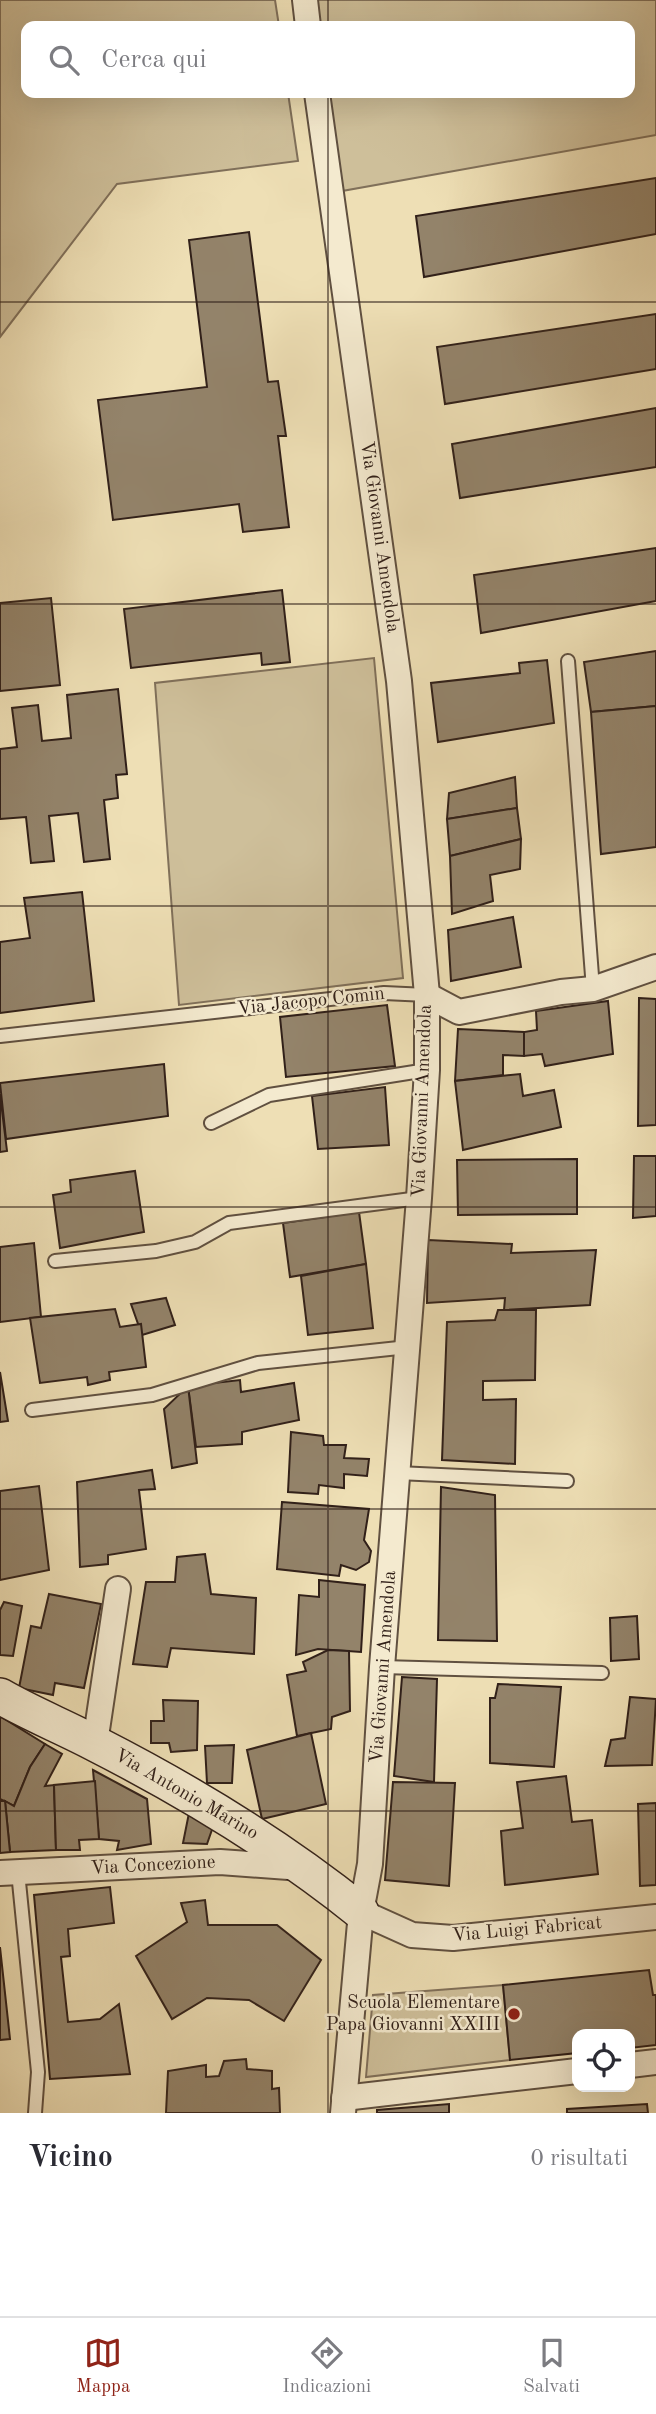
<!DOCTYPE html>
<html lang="it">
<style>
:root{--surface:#fff;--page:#f2f2f3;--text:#2b2b33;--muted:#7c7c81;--line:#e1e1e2;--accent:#8f2418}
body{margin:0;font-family:"Old Standard TT",serif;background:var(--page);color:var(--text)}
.controls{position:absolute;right:21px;bottom:21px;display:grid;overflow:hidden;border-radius:14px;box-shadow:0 7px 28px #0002}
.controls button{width:63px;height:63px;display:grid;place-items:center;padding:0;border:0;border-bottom:2px solid var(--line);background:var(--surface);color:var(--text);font:35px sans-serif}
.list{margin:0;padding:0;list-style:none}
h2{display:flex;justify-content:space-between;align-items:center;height:91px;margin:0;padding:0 28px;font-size:30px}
h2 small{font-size:23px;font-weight:400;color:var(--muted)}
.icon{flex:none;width:38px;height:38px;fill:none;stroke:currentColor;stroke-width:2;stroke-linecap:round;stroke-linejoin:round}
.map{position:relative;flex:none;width:656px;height:2113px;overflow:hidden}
.search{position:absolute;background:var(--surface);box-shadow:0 7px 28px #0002;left:21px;right:21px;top:21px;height:77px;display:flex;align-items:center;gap:18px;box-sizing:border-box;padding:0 24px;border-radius:14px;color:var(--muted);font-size:26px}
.sheet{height:203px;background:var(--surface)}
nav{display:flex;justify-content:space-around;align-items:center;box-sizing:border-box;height:98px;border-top:2px solid var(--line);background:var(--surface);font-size:19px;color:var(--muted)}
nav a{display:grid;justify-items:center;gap:4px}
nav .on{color:var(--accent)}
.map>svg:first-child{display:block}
.green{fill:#cebf9a;stroke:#80705a;stroke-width:2}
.building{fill:#93836a;stroke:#312019;stroke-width:2}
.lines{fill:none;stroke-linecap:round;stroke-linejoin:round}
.lane-casing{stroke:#605040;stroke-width:16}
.street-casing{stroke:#605040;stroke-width:28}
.secondary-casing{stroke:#312019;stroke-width:38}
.lane{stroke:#f4eacf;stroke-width:12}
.street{stroke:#f4eacf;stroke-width:24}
.secondary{stroke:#f4eacf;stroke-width:35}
.grid{fill:none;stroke:#312019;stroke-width:2;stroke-opacity:0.55}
.poi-dot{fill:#8f2418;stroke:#f4eacf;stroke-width:2.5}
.labels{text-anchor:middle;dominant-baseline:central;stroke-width:5;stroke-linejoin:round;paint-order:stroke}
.street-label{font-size:19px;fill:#312019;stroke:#f4eacf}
.poi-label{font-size:19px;fill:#312019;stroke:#f4eacf;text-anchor:end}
</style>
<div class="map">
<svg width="656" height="2113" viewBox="0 0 656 2113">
<rect width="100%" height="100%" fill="#eedfb5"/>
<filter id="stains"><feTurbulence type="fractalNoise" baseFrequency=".00286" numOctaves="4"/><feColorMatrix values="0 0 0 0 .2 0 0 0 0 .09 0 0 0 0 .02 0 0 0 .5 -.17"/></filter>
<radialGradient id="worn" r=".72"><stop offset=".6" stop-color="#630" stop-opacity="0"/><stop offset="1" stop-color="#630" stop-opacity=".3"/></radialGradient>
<g class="green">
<polygon points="0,0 275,0 279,26 26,26 26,93 288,93 298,161 117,184 0,337"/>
<polygon points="315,0 656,0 656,135 342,191 328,93 630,93 630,26 319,26"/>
<polygon points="374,658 403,978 179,1005 155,683"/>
<polygon points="503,1985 510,2060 366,2077 373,1995"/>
</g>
<g class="building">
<polygon points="656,178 656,234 424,277 416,216"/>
<polygon points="249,232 268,382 278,381 286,436 278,436 289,527 243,532 239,504 113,520 98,400 207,387 189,240"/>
<polygon points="656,314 656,369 445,404 437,347"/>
<polygon points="656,408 656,467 460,498 452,444"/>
<polygon points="656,548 656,601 481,633 474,575"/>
<polygon points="282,590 290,662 262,665 261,653 131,668 124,609"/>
<polygon points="51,598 60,685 0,691 0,603"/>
<polygon points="656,651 656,706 591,712 584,662"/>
<polygon points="547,660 554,723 438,742 431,683 520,673 519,663"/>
<polygon points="118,689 127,774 116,775 118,798 104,800 110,859 84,862 78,813 49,816 54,861 31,863 26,817 0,819 0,749 17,747 12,708 38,705 42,741 71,738 67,695"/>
<polygon points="656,706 656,847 601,854 591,712"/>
<polygon points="515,777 517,808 447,819 449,793"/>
<polygon points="517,808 521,839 450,856 447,819"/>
<polygon points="521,839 520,869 490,875 493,901 452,914 450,856"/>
<polygon points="82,892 94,1001 0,1013 0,942 30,938 24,898"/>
<polygon points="513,917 521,967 451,981 448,930"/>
<polygon points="639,998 656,999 656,1125 638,1126"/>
<polygon points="608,1001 613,1054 545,1066 542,1054 524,1056 524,1032 537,1030 536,1011"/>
<polygon points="387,1005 395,1066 286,1077 280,1017"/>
<polygon points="458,1029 524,1032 524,1056 503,1055 503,1075 455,1081"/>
<polygon points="164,1064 168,1116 6,1139 0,1083"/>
<polygon points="520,1074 523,1096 554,1090 561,1127 463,1150 455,1081"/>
<polygon points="385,1087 389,1145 318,1149 312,1096"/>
<polygon points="0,1094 7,1151 0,1152"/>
<polygon points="634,1156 656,1156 656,1216 633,1218"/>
<polygon points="577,1159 577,1214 458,1215 457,1160"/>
<polygon points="135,1171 144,1232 60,1248 53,1195 71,1192 70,1180"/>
<polygon points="359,1212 366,1264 290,1277 283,1223"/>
<polygon points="428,1240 512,1244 511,1253 596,1250 590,1305 504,1310 505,1298 427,1303"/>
<polygon points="34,1243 41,1317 0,1322 0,1247"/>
<polygon points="366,1264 373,1328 308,1335 301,1276"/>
<polygon points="166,1298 175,1325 142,1335 131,1304"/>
<polygon points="115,1309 120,1327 141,1324 146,1367 109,1372 110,1380 88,1385 87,1377 40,1383 30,1318"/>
<polygon points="498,1310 536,1310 535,1380 483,1381 483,1400 516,1399 515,1464 442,1460 447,1322 495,1320"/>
<polygon points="0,1372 8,1421 0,1422"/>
<polygon points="240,1380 241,1392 294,1383 299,1420 242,1432 242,1444 196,1447 188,1386"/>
<polygon points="188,1386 197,1463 172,1468 164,1409"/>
<polygon points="291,1432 323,1436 324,1445 346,1445 344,1458 369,1459 367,1476 344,1474 344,1488 319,1485 318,1494 288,1492"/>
<polygon points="152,1470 155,1489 139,1490 146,1549 108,1555 108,1564 80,1567 77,1482"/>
<polygon points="39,1486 49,1570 0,1580 0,1491"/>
<polygon points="441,1487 495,1495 497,1641 438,1640"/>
<polygon points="282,1502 369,1509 364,1540 371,1551 369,1562 356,1570 341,1565 339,1576 277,1569"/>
<polygon points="205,1554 211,1594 256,1598 254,1654 171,1648 167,1667 133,1664 146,1582 175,1582 177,1557"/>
<polygon points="319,1580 365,1585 361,1652 318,1649 296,1655 299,1595 319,1597"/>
<polygon points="49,1594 101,1604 84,1688 55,1683 53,1695 19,1688 31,1626 41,1628"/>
<polygon points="4,1602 22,1606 13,1656 0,1655 0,1610"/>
<polygon points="637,1616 639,1659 611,1661 610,1618"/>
<polygon points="328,1650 349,1651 350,1711 332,1717 331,1729 297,1736 287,1675 306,1671 303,1662"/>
<polygon points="402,1677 437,1679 434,1782 394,1776"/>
<polygon points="498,1684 561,1687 554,1767 490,1763 490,1698 495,1698"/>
<polygon points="630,1697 656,1699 652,1765 605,1766 611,1740 625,1738"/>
<polygon points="163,1700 198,1701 197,1750 171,1752 169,1743 151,1743 151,1721 164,1721"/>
<polygon points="0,1716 45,1744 30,1767 14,1806 0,1799"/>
<polygon points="311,1733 326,1804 262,1819 247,1750"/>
<polygon points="45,1744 62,1754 45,1786 54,1785 56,1850 10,1852 5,1801 14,1806 30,1767"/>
<polygon points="234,1745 232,1783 207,1783 205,1746"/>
<polygon points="93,1770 147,1799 151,1844 117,1850 119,1841 99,1839"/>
<polygon points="566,1776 572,1822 592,1820 598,1874 505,1885 501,1831 523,1828 517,1782"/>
<polygon points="95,1781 99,1839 79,1840 80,1850 56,1850 54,1785"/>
<polygon points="393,1782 455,1783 449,1886 385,1880"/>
<polygon points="0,1801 5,1801 10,1852 0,1853"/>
<polygon points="656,1803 656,1885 640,1886 638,1804"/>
<polygon points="190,1808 215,1821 207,1844 183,1843"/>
<polygon points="110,1887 114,1923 68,1929 70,1956 61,1957 68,2022 100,2019 119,2004 130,2074 50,2079 34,1895"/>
<polygon points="205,1900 208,1925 277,1925 321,1960 284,2021 249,2000 207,1998 172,2019 136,1956 187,1922 181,1903"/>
<polygon points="0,1947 10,2039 0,2040"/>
<polygon points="649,1970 653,1995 656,1995 656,2045 630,2048 630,2034 577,2034 577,2053 510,2060 503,1985"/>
<polygon points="246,2059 247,2069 272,2071 272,2089 279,2088 280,2113 166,2113 168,2071 206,2065 206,2077 219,2076 224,2061"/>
<polygon points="449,2104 449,2113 377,2113 377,2110"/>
<polygon points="647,2104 648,2113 567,2113 567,2109"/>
</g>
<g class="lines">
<defs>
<g id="lane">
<polyline points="568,661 593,989"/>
<polyline points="0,1036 384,993 427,995"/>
<polyline points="211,1123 269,1095 427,1070"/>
<polyline points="55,1261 156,1251 195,1242 229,1223 419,1198"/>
<polyline points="32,1410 152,1395 258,1363 408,1347"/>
<polyline points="398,1473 567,1481"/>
<polyline points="382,1667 602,1673"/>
<polyline points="18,1872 38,2072 35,2113"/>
</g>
<g id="street">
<polyline points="305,0 308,26"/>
<polyline points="317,93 399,681 427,995 427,1070 419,1198 382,1667 370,1864 361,1912 343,2113"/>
<polyline points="427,995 459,1012 561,992 593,989 656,967"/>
<polyline points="95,1743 118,1589"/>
<polyline points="0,1873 220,1862 302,1868"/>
<polyline points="361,1912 412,1935 453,1938 656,1917"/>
<polyline points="630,2065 656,2062"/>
<polyline points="344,2098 577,2071"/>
</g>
<path id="secondary" d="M 0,1696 C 31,1714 64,1727 96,1744 C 190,1792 279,1846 361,1912"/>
</defs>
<use href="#lane" class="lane-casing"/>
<use href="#street" class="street-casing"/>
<use href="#secondary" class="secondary-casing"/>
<use href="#lane" class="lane"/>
<use href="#street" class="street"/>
<use href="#secondary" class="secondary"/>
</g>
<path class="grid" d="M 328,0 L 328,26M 328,93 L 328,2113M 0,302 L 656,302M 0,604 L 656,604M 0,906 L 656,906M 0,1207 L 656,1207M 0,1509 L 656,1509M 0,1811 L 656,1811"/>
<circle class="poi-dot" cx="514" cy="2014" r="7"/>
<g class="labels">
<g class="street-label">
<text transform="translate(379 537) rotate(82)">Via Giovanni Amendola</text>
<text transform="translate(311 1002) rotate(-6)">Via Jacopo Comin</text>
<text transform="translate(423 1101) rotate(-88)">Via Giovanni Amendola</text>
<text transform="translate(384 1667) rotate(-86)">Via Giovanni Amendola</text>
<text transform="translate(186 1795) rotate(30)">Via Antonio Marino</text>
<text transform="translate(153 1866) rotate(-3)">Via Concezione</text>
<text transform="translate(527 1930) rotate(-5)">Via Luigi Fabricat</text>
</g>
<g class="poi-label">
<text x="500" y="2003">Scuola Elementare<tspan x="500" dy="22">Papa Giovanni XXIII</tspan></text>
</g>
</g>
<rect width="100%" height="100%" filter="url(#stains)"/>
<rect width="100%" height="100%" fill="url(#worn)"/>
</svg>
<div class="controls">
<button><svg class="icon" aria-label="locate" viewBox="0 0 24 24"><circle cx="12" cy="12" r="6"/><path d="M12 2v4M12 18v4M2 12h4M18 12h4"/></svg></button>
</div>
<div class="search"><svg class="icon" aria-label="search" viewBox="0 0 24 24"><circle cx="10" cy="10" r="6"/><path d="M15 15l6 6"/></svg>Cerca qui</div>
</div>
<section class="sheet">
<h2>Vicino<small>0 risultati</small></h2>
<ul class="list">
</ul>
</section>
<nav>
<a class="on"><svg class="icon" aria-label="map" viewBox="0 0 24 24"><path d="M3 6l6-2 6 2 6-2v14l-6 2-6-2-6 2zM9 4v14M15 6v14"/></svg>Mappa</a>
<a><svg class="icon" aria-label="directions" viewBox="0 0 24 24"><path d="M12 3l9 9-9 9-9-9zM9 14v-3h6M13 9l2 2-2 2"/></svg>Indicazioni</a>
<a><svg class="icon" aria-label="saved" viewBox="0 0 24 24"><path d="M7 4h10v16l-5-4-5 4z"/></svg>Salvati</a>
</nav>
